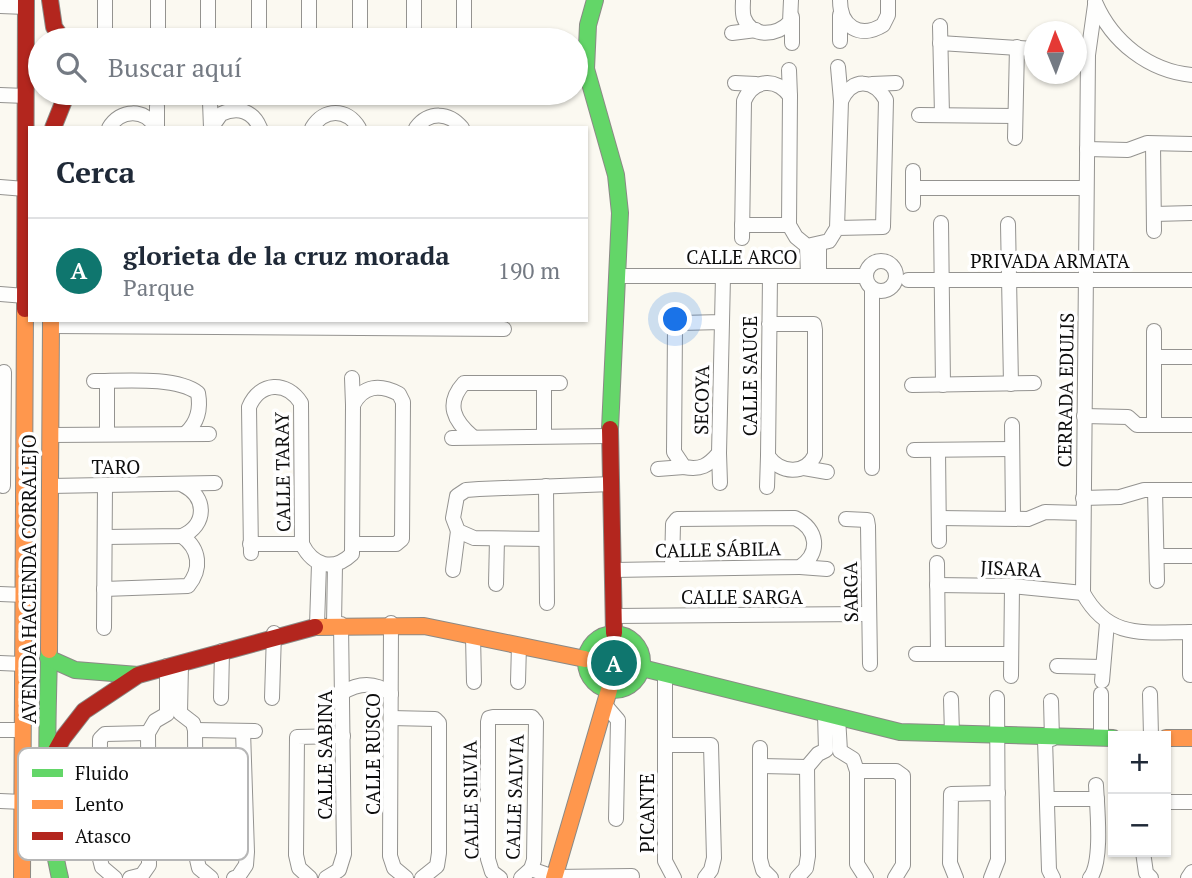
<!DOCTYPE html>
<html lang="es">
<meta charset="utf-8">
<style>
:root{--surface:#fff;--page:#f2f2f3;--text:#1f2937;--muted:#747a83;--line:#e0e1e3;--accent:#0f766e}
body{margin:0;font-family:"PT Serif",serif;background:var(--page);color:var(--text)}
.controls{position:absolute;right:21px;bottom:21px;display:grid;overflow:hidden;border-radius:0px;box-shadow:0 2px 5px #0004}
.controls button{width:63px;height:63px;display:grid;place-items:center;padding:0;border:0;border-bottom:2px solid var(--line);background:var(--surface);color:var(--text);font:35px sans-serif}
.compass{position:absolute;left:1024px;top:21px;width:63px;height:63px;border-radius:50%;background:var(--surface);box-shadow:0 2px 5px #0004;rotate:359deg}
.you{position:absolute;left:676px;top:320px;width:24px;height:24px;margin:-18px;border:5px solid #fff;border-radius:50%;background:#1a73e8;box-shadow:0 0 0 10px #1a73e833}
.badge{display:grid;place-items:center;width:46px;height:46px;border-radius:50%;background:var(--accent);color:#fff;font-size:23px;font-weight:700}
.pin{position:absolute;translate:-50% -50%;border:4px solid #fff;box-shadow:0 2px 7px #0006}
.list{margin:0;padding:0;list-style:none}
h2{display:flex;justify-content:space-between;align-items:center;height:91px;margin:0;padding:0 28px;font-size:30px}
h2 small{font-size:23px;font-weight:400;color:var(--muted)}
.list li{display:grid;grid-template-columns:46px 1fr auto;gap:21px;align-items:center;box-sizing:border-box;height:105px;padding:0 28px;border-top:2px solid var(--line)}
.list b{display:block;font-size:26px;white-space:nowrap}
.list p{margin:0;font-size:23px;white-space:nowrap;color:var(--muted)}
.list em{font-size:23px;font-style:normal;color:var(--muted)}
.icon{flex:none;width:38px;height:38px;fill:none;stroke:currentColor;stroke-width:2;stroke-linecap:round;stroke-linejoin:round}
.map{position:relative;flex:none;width:1192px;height:878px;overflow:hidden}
.search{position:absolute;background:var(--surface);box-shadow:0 2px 5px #0004;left:28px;top:28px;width:560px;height:77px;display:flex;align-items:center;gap:18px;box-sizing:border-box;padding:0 24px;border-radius:38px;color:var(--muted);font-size:26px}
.panel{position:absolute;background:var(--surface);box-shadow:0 2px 5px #0004;left:28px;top:126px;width:560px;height:196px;border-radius:0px}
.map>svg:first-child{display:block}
.green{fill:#e3f2cf}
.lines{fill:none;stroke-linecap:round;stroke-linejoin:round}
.street-casing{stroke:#949390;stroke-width:16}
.fast-casing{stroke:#8b8a86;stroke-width:18}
.slow-casing{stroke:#8b8a86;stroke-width:18}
.jam-casing{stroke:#8b8a86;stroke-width:18}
.street{stroke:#fefefd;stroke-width:14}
.fast{stroke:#63d668;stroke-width:16}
.slow{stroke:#ff974d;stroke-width:16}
.jam{stroke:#b3261e;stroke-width:16}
.labels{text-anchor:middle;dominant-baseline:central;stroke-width:7;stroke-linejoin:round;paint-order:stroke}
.street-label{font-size:19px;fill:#0d0d0d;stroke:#fff}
.key{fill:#fff;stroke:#b6b6b6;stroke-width:2}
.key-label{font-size:19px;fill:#0d0d0d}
</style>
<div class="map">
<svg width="1192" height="878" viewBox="0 0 1192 878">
<rect width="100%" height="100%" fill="#fbf9f1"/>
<circle class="green" cx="614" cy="660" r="22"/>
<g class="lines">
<defs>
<g id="street">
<polyline points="105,0 105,40"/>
<polyline points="208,0 208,40"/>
<polyline points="414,0 414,40"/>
<polyline points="464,0 464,40"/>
<path d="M 743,0 C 743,5 742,13 744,18 C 752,39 778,35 790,22 L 791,0"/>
<path d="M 840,0 C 840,27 860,39 883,25 L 888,15 L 888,0"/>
<path d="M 1095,2 C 1112,42 1149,71 1192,75"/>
<path d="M 1095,5 L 1088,55 L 1083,593 C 1109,640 1144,632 1192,632"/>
<polyline points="0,6 26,7"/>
<polyline points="792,17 792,43"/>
<polyline points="940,26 942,115"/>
<polyline points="732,33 756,30"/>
<polyline points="158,40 158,0"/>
<polyline points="259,40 259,0"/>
<polyline points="309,40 309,0"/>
<polyline points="360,40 360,0"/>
<polyline points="840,41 840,15"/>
<polyline points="940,43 1034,49"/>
<polyline points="838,67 841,101"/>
<polyline points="789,70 790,96"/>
<polyline points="735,83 756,84"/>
<polyline points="872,84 896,83"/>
<polyline points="0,95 26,96"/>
<polyline points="210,102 211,128"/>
<polyline points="157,106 157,128"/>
<polyline points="919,115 1015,116"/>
<path d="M 109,128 C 120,109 145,108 156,128"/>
<path d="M 211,128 L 221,114 C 238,106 253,111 260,128"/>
<path d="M 312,128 C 324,108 347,108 359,128"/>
<path d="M 416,128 C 429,111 449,112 462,128"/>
<polyline points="1015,138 1017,47"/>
<polyline points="1153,144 1154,231"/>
<polyline points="1087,149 1128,150 1147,143 1192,144"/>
<polyline points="0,187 25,189"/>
<polyline points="913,188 1086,188"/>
<polyline points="913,204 913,171"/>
<polyline points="1154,214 1192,213"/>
<polyline points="941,223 943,385"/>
<polyline points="1008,224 1011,384"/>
<polyline points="742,225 789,225"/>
<path d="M 742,238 L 744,101 C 753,79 776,77 790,96 L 789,225 L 796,237 L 807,246 L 829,241 L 837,228 L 841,101 C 852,77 874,79 886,100 L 883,227 L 837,228"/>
<polyline points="807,246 808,275"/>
<circle cx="881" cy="276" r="15"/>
<polyline points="819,275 819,246"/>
<polyline points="618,276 865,276"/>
<polyline points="908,280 1192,280"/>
<polyline points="0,294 25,296"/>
<path d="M 722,322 L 680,323 L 675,328 L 674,452 L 684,467 C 701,470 708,466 719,453 L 722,322 L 723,276"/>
<path d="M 769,324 L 814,324 L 815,330 L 815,455 C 805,476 780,473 768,456 L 770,276"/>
<polyline points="51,326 504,329"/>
<polyline points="1154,331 1154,425"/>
<polyline points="1154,357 1192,357"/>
<polyline points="352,378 353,405"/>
<path d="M 94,381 C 122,381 176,376 198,393 C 201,409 198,422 186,433"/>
<polyline points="912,385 1034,383"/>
<polyline points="1084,416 1128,417 1137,425 1192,425"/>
<polyline points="1012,425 1013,518"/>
<polyline points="107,434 107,381"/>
<polyline points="50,435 209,434"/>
<polyline points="544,436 544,383"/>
<path d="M 473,437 C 454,421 445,404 464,383 L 560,383"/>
<polyline points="452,438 611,436"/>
<polyline points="914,450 1012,449"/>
<polyline points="938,450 939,541"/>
<polyline points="719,453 720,483"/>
<polyline points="804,468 827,472"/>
<polyline points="872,468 872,289"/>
<polyline points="658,469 684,467"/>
<polyline points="3,486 4,372"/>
<polyline points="50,486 215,483"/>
<polyline points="546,486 547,603"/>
<polyline points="767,487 768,456"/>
<polyline points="1155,490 1157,581"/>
<polyline points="1083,498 1120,497 1144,490 1192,490"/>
<polyline points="939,518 1028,519 1045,512 1083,513"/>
<polyline points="846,519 867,520 868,526 870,664"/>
<path d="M 105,537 L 182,536 C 207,525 207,497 183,485"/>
<polyline points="546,539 474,538 458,531 453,518 457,496 466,490 479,489 612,484"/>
<polyline points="250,544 302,544"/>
<path d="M 251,553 L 249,407 C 260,381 287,381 301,403 L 302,544 C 313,566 333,572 352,554 L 353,405 C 363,385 380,384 399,394 L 403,402 L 402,539 L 396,544 L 353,544"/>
<polyline points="1157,556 1192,556"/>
<polyline points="937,563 938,654"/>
<polyline points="800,567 827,569"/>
<polyline points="453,570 458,531"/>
<path d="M 613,570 L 800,567 C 821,553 818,529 795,518 L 677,519 L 673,524 L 672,568"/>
<polyline points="496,584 497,539"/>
<polyline points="937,585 1012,586 1083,593"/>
<path d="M 104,589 L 188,586 C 202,569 200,549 182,536"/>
<polyline points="0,594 24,595"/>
<polyline points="614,616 869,614"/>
<polyline points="391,623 390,856 394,868 406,878"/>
<polyline points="334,624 335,565"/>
<polyline points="317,625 319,564"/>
<polyline points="104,628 105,485"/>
<polyline points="1190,632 1190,675"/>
<polyline points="473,636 474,682"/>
<polyline points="916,654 1011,654"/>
<polyline points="0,663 23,664"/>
<polyline points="181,664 180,713 193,723 195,730 196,855 199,868 211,878"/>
<polyline points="1057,666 1102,667"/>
<polyline points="665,676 665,861 674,878"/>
<polyline points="1011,676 1012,586"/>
<polyline points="1102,681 1107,623"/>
<polyline points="518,682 519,645"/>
<path d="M 342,693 C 360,682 375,682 391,694"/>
<polyline points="1150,694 1151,736"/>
<polyline points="221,698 222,651"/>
<polyline points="272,698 274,633"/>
<polyline points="951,699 952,734"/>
<polyline points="1051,701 1052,739"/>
<polyline points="605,705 618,720 616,819"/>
<polyline points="838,717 840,751 853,759 857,771 857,864 866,878"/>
<polyline points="391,718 435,719 439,723 439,853 437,866 422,878"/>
<polyline points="0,730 23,730"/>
<polyline points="195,730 255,731"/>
<polyline points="1101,738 1101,694"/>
<polyline points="1045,739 1049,870 1053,878"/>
<polyline points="665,745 711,745 714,858 711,870 705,878"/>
<polyline points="760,748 760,859 763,870 771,878"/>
<polyline points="760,766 807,767"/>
<polyline points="807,767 818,754 826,750 825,714"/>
<polyline points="857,771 896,771 903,776 903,865 895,878"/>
<polyline points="1047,799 1097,799"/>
<polyline points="0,801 23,802"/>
<polyline points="1166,802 1192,802"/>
<polyline points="1143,852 1146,873 1151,878"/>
<polyline points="531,869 554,877 632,876"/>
<polyline points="115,878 102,867 99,855 100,739 105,734 148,733"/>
<polyline points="130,878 142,875 149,865 148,733 155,721 167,714 167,666"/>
<polyline points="234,878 238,877 246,865 247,852 243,731"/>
<polyline points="310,878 299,868 296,855 297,737 343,736"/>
<polyline points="326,878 339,870 344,854 341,624"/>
<polyline points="500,878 492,872 488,859 488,722 489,718 493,717 532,717 536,722 534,860 531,869 521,878"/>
<polyline points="797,878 806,868 808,856 807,767"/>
<polyline points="956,878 950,863 951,794 998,793"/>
<polyline points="991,878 998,860 997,698"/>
<path d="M 1090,878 C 1103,862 1097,807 1096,785"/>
<polyline points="1188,878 1192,872"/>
</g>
<g id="fast">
<polyline points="595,0 588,25 586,69 616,175 620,213 610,429"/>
<circle cx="614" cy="662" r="28"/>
<path d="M 49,650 C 48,725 42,804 60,878"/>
<polyline points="48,658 75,670 138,675"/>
<polyline points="642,668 900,732 1113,738"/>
</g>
<g id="slow">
<polyline points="315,627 424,626 585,659"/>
<polyline points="49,650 51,320"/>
<polyline points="1166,738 1192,738"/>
<polyline points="22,878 25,309"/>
<polyline points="554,878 609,690"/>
</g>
<g id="jam">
<polyline points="50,0 54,27 63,40"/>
<polyline points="53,128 67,93"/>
<polyline points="25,309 26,0"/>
<polyline points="610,429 614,633"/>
<polyline points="48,765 63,738 84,711 138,675 315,627"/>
</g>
</defs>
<use href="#street" class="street-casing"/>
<use href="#fast" class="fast-casing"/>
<use href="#slow" class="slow-casing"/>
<use href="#jam" class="jam-casing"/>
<use href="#street" class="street"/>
<use href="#fast" class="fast"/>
<use href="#slow" class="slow"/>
<use href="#jam" class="jam"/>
</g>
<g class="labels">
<g class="street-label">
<text x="742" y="256">CALLE ARCO</text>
<text x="1050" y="260">PRIVADA ARMATA</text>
<text transform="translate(749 376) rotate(-90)">CALLE SAUCE</text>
<text transform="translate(1065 390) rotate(-89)">CERRADA EDULIS</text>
<text transform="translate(701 400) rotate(-89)">SECOYA</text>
<text x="116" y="466">TARO</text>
<text transform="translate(282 472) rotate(-91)">CALLE TARAY</text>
<text transform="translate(718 549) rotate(-1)">CALLE SÁBILA</text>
<text transform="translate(1011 568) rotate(3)">JISARA</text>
<text transform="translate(28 579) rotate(-90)">AVENIDA HACIENDA CORRALEJO</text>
<text transform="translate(850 592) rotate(-91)">SARGA</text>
<text x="742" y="596">CALLE SARGA</text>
<text transform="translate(372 754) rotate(-90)">CALLE RUSCO</text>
<text transform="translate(324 755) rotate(-90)">CALLE SABINA</text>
<text transform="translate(514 797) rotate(-88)">CALLE SALVIA</text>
<text transform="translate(470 800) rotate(-91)">CALLE SILVIA</text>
<text transform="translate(646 813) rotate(-90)">PICANTE</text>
</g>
</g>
<rect x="18" y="748" width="230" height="112" rx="10" class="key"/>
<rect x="32" y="769" width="31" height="8" fill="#63d668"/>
<rect x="32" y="800" width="31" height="9" fill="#ff974d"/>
<rect x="32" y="832" width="31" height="8" fill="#b3261e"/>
<g class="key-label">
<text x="75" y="780">Fluido</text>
<text x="75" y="811">Lento</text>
<text x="75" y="843">Atasco</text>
</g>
</svg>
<div class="controls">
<button>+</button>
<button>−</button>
</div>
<svg class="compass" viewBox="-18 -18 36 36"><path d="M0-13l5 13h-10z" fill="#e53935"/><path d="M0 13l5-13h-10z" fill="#747a83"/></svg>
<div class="you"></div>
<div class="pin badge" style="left:614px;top:663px">A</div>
<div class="search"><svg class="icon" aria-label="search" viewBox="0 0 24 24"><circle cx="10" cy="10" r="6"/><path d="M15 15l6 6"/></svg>Buscar aquí</div>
<section class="panel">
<h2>Cerca<small></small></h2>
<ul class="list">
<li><span class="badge">A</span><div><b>glorieta de la cruz morada</b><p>Parque</p></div><em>190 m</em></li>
</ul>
</section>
</div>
